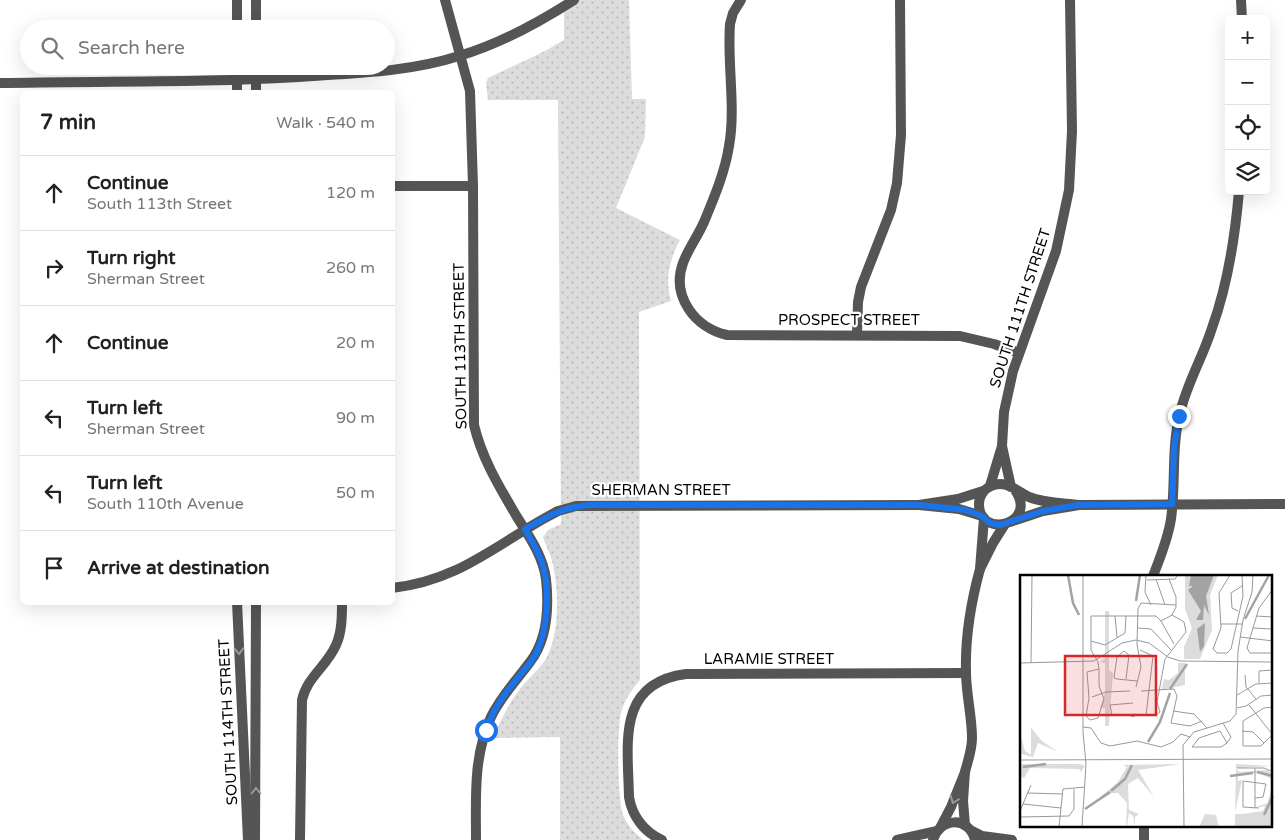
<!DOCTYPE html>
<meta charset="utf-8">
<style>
:root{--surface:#fff;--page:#f6f6f6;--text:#222;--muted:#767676;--line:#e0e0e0}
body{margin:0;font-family:"Varela Round",sans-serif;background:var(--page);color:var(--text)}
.controls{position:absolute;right:15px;top:15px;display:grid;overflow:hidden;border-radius:8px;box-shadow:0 5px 20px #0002}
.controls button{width:45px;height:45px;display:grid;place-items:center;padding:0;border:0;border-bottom:1px solid var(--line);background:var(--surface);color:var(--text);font:25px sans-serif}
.stop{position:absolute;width:15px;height:15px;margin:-11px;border:4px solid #1a73e8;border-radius:50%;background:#fff}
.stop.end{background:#1a73e8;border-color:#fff;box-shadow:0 1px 5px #0008}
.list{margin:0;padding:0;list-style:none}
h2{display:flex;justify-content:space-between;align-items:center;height:65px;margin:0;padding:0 20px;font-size:21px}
h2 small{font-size:16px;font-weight:400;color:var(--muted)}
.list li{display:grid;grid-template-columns:32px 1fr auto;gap:15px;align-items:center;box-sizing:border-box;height:75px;padding:0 20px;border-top:1px solid var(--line)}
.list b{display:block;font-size:19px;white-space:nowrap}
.list p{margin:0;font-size:16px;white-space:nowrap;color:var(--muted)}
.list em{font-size:16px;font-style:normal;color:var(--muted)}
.icon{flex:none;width:28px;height:28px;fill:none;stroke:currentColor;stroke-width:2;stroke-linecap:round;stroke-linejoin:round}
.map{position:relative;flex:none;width:1285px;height:840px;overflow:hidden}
.search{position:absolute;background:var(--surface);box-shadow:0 5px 20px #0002;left:20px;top:20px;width:375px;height:55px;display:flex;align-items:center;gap:12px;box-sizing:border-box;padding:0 18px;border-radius:28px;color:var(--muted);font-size:19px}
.panel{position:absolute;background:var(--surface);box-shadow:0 5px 20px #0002;left:20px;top:90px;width:375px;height:515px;border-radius:8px}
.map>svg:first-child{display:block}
.green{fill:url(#green-dots)}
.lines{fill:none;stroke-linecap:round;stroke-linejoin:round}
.minor{stroke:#555;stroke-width:10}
.tertiary{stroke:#555;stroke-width:10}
.oneway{stroke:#999}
.route{stroke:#1a73e8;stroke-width:6}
.labels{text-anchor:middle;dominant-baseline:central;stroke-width:4.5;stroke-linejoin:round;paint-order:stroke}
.street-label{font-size:15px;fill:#000;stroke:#fff}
.inset-river{fill:none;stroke:#a3a3a3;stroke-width:2.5}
.inset-road{fill:none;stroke:#999;stroke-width:1}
.view{fill:#d62828;fill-opacity:0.15;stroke:#d62828;stroke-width:2.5}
.inset-edge{fill:none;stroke:#000;stroke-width:2.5}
</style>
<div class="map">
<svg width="1285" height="840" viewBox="0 0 1285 840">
<defs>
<pattern id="green-dots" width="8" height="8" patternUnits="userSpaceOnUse" patternTransform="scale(1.25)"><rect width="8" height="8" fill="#dcdcdc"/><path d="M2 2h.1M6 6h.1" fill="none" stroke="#bbb" stroke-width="1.8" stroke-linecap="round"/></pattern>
</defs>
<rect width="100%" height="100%" fill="#fff"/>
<path class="green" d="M 564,0 L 629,0 L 632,99 L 646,99 L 645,137 L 616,208 L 680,240 C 669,261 665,278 671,301 L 639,312 L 640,680 C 632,690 624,700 621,713 C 617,729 617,802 624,817 C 628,826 635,833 643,840 L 560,840 L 560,737 L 493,738 C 501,719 510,701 523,685 C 530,677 538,670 544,662 C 560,637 559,594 553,565 C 551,555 546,546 543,537 L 548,530 L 561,524 L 558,100 L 488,100 L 486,83 L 488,78 L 545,51 L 564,40 Z"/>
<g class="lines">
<g class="minor">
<path d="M 445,0 L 470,91 L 473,186 L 474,425 C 482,459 500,488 517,517 C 529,536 543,556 546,579 C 549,607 548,639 530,662 C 516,681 501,696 491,717 C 473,757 476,798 476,840"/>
<path d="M 741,0 L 733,13 L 730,24 C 727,63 736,108 729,146 C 725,172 714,198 704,222 C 698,236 688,249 683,263 C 671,296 695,328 727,335 L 960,336 L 994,344 L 1019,353"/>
<polyline points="1241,0 1242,19"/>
<polyline points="392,186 473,186"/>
<polyline points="857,335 858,302 861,287 891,210 897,183 901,135 900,0"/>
<polyline points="1002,446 1004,412 1013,371 1056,251 1069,190 1072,131 1070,0"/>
<polyline points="990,486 1002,446 1011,487"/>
<polyline points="1079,505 1285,504"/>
<polyline points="982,516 959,509 919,505 958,499 983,491"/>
<polyline points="984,518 980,569 993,543 1005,524"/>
<path d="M 1010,522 L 1043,511 L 1079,505 C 1062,503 1044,503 1029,497 C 1017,491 1005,479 991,486 C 984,489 979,496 979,504 C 979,540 1039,524 1015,490"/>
<path d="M 1153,576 C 1160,558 1168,539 1171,519 C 1176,484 1171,448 1180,413 C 1187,383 1203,357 1212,328 C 1228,284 1235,238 1239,191"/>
<path d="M 392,588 C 456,581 492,548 545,518 L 558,511 L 576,506 L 919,505"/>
<path d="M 965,772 C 968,760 972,750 972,738 C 972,716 966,694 966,672 C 965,637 971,602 980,569"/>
<polyline points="1144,826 1144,840"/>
<polyline points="940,828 951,807 965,772 963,801 965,825"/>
<polyline points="972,831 982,836 1012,840"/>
<path d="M 300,840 L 302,700 C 307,677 327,666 336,645 C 342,632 342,616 342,602"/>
<path d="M 662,840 C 644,832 632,816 629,797 C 628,744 616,683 686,674 L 966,673"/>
<polyline points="897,840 937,831"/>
<path d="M 933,840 C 940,817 969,816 975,840"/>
</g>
<g class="tertiary">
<polyline points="237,29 237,0"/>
<polyline points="256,29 256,0"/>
<path d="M 0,83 C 104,81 209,83 313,76 C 362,73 412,71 459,56 C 500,44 538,23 574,0"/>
<polyline points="237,92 237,66"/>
<polyline points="256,92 256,66"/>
<polyline points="237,602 248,840"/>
<polyline points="255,840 256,602"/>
</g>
</g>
<defs><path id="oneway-chevron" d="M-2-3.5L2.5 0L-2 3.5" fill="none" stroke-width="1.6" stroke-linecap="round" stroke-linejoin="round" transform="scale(1.25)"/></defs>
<g class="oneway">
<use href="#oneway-chevron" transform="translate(239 651) rotate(87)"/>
<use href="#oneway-chevron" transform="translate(256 791) rotate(-90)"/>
<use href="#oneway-chevron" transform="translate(954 800) rotate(111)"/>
</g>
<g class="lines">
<path class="route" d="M 486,730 C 496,702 511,686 530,663 C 548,640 551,591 542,563 C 538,551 531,540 525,529 C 548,516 563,507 590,505 L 919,505 L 966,510 L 982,516 L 990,523 L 1000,525 L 1043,511 L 1078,505 L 1172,504 L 1174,448 L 1179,416"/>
</g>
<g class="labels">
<g class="street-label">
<text transform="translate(1020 308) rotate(-72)">SOUTH 111TH STREET</text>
<text x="849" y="320">PROSPECT STREET</text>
<text transform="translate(460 346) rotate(-91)">SOUTH 113TH STREET</text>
<text x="661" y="490">SHERMAN STREET</text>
<text x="769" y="659">LARAMIE STREET</text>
<text transform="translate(228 722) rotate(-93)">SOUTH 114TH STREET</text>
</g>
</g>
<g transform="translate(1020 575)">
<rect width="252" height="252" fill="#fff"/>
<path d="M 165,0 L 198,0 L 190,20 L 192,55 L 180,84 L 164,84 L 164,72 L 172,53 L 165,34 ZM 85,36 L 89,36 L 89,95 L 93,98 L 89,151 L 85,151 L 85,133 L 80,133 L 85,118 L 85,88 L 80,87 L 85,84 ZM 158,88 L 165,88 L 165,110 L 141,115 L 144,104 L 149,105 L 158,98 ZM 0,189 L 60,189 L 65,191 L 61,197 L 59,194 L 10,193 L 4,203 L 0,201 ZM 161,189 L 118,195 L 134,222 L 118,203 L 108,209 L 109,235 L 119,239 L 115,242 L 115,252 L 113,241 L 109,238 L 107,251 L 106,252 L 107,228 L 98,218 L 92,218 L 66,234 L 98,207 L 107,192 L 103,190 ZM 216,189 L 252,191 L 216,193 L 219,197 L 247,195 L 252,199 L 252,204 L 238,198 L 218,200 L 218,206 L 222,205 L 215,237 ZM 252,212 L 252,252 L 215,252 L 215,239 L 244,239 Z" fill="#dcdcdc"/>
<path d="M 11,153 L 22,166 L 38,177 L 18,168 L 13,182 L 1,179 L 0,158 L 5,176 L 11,180 ZM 252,212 L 252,229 L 248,239 L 245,235 L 244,240 L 216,240 L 243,236 L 245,231 L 230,234 L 248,228 Z" fill="#dcdcdc"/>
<path d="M 185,239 L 196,240 L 199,252 L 179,252 Z" fill="#dcdcdc"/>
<path d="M 171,0 L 194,0 L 186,21 L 189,40 L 184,30 L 183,45 L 176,45 L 181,36 L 168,15 L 173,11 L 169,11 ZM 185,48 L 184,71 L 180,77 L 177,54 Z" fill="#a3a3a3"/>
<path class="inset-river" d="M 48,0 L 53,28 L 59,40M 116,26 L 120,0M 225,44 L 249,0M 150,114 L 167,89M 128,167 L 140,147 L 150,118M 3,192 L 26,189M 237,197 L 253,201M 210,201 L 233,198M 91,216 L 105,204 L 112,190M 65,234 L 90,217M 244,240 L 253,221"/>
<path class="inset-road" d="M 126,0 L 125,17 L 131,30M 210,0 L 199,18 L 201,53 L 193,74 L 197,78 L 207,78 L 211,74 L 223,21 L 222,0M 136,4 L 145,30M 127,5 L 155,4 L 158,0M 253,14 L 239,33 L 227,73 L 230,78 L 253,78M 218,36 L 212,33 L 211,18 L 222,11M 95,41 L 97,62M 236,41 L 253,42M 141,46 L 154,69M 201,49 L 222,49M 118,53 L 131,54 L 151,75M 233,53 L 253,54M 220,62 L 253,66M 71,66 L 85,70 L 105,58 L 106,41M 120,75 L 133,81 L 126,140M 0,88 L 74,86 L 102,68 L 116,65 L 129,68 L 148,82 L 160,86 L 253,87M 11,88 L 12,0M 79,94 L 67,97 L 69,123 L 66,141 L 70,145 L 78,143 L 84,124 L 79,111 L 79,94 L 78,87 L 71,75 L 71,41 L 136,41 L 141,46 L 152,40 L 156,32 L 156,22 L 149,4M 225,100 L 226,112 L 236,124M 106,104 L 109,80 L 104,76 L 97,82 L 94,103 L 97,104 L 117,106M 239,108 L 239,96 L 253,95M 116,112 L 121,92 L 117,69 L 118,34 L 121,28 L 156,30M 121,116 L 154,114 L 157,121 L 151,148 L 170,151 L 182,146M 217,120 L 236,109 L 253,108M 72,122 L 86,117 L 110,116M 229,130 L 253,160M 217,133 L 226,131 L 241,121 L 253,120M 153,136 L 174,139 L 187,153M 114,139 L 111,141 L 113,142 L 114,139 L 118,140 L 114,141M 106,140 L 92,140 L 90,130 L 113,128M 118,140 L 136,140 L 140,137 L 137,127 L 145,84 L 166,57 L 164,47 L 152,40M 203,148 L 211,162 L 207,168M 63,152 L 71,153 L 81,168 L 90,171 L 117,166 L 141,172 L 153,167 L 161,159 L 170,162M 200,156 L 207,168 L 201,172 L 172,172 L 179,163 ZM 222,156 L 233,157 L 244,168M 252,160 L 241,171 L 223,171 L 223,146 L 244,133 L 253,132M 0,185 L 253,184M 217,193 L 244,193 L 253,197M 7,218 L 43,219M 235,223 L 243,222 L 246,209 L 223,206 L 223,232 L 239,233M 3,229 L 41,233M 235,232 L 235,193M 0,236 L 11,210M 0,242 L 49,241 L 54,234 L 54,214M 39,252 L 43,214 L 65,212M 62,252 L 66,189 L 63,157 L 63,0M 164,252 L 163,170 L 174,157 L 210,146 L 216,139 L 218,76 L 223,45 L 232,17 L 233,0"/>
<path class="view" d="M 45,81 L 136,81 L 136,140 L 45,140 Z"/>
<rect width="252" height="252" class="inset-edge"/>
</g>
</svg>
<div class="controls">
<button>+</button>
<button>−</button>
<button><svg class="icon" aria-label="locate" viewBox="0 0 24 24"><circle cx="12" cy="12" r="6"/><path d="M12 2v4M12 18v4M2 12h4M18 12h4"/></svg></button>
<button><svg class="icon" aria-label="layers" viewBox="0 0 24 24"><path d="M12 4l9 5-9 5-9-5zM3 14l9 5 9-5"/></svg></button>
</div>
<div class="stop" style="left:486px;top:730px"></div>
<div class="stop end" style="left:1179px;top:416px"></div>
<div class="search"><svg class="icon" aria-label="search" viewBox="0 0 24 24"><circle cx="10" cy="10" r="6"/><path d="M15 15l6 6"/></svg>Search here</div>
<section class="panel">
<h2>7 min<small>Walk · 540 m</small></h2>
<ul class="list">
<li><svg class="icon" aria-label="ahead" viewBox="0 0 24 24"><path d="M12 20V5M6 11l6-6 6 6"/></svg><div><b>Continue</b><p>South 113th Street</p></div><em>120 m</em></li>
<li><svg class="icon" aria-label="right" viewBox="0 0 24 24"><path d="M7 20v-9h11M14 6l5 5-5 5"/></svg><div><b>Turn right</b><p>Sherman Street</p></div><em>260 m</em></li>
<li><svg class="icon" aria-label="ahead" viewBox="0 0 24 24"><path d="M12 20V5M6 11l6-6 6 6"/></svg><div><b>Continue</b></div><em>20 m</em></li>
<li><svg class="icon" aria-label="left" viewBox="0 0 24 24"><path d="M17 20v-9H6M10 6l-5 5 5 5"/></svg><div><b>Turn left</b><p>Sherman Street</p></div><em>90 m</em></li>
<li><svg class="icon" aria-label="left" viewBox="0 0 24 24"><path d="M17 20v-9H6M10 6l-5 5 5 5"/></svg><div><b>Turn left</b><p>South 110th Avenue</p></div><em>50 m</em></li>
<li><svg class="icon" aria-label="arrive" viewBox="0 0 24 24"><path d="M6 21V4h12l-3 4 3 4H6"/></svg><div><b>Arrive at destination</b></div></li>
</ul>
</section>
</div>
